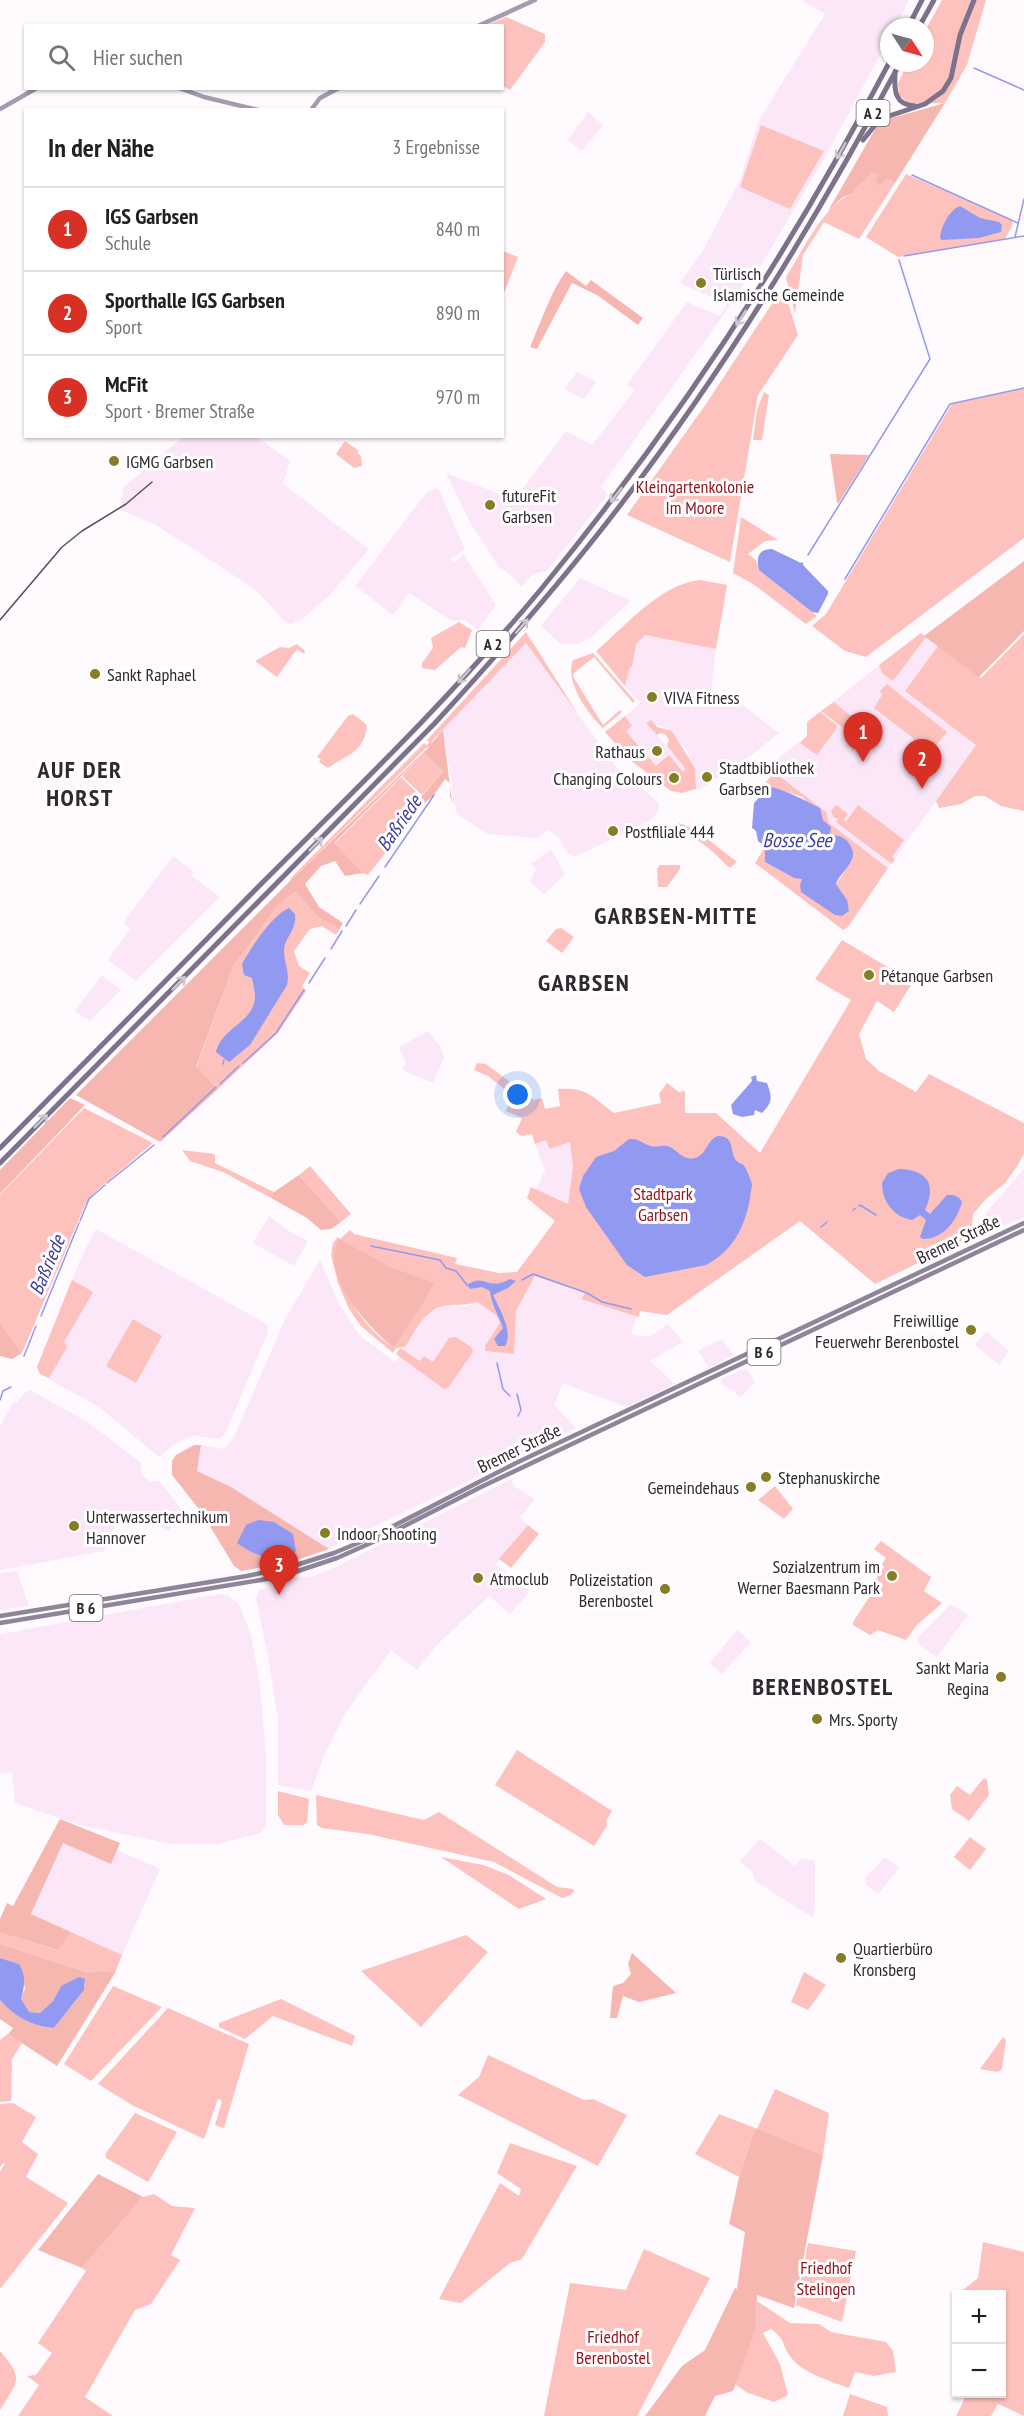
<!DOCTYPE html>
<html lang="de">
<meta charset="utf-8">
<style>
:root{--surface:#fff;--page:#f6f6f6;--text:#202124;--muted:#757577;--line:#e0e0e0;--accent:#d93025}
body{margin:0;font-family:"PT Sans Narrow",sans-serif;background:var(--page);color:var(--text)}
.controls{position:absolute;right:18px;bottom:18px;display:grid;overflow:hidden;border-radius:0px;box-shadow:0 2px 4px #0004}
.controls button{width:54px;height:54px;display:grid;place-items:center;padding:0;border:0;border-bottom:2px solid var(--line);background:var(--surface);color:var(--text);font:30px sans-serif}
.compass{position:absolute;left:880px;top:18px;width:54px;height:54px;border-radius:50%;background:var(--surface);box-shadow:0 2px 4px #0004;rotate:126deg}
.you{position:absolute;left:518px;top:1095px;width:21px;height:21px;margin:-15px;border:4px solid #fff;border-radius:50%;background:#1a73e8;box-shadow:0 0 0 9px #1a73e833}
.badge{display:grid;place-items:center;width:39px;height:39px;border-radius:50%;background:var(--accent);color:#fff;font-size:20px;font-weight:700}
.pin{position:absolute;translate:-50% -50px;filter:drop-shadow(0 2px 3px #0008)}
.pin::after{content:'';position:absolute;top:32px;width:21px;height:18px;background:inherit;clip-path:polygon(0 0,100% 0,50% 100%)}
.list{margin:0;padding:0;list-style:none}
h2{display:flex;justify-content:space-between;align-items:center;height:78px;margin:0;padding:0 24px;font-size:26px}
h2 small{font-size:20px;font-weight:400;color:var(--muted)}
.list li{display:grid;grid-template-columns:39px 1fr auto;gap:18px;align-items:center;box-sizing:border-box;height:84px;padding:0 24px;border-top:2px solid var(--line)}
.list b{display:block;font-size:22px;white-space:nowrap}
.list p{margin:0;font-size:20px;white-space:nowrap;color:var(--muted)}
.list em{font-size:20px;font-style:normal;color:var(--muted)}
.icon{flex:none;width:33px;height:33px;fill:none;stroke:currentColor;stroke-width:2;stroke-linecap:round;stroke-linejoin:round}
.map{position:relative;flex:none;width:1024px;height:2416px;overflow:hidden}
.search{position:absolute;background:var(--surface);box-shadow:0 2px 4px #0004;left:24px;top:24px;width:480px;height:66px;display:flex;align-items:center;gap:15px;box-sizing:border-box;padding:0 21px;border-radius:0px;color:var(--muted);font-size:22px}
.panel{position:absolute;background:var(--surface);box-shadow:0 2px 4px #0004;left:24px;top:108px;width:480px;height:330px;border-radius:0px}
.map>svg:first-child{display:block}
.built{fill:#fbe7f8}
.green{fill:#fdc2bd;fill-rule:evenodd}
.forest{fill:#f7b7b1}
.water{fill:#919af0}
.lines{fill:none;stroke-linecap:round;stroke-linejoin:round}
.stream{stroke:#919af0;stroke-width:1.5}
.secondary{stroke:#a39cae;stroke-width:4.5}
.primary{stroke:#8f859b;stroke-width:4.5}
.motorway{stroke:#7d728b;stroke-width:5}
.tram{stroke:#595158;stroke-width:1.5}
.oneway{stroke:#cbc7d1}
.poi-dot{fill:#867d24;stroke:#fff;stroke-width:2}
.labels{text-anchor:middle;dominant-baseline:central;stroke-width:6;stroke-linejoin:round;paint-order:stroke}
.shield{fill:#fff;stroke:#6f686e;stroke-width:1.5}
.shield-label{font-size:16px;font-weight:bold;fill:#312830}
.poi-label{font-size:18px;fill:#312830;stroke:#fff;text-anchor:start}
.park-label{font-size:18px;fill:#90151d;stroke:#fff}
.street-label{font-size:18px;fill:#312830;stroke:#fff}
.water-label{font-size:20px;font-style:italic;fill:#403ea2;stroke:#fff}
.district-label{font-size:24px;font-weight:bold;letter-spacing:1.5px;fill:#312830;stroke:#fff}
</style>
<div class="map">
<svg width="1024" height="2416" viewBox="0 0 1024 2416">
<rect width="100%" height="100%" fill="#fffafe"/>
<g class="built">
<polygon points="801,0 909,0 895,27 889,27 889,38 829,150 756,274 748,277 722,317 601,487 608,494 547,571 533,574 521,587 513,577 498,566 471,524 446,473 497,493 513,502 566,431 592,445 635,390 627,385 687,302 720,316 727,304 680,283 703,250 740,180 759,120 825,14"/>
<polygon points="588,112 603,125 582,151 568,140"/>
<polygon points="577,372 596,382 584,399 564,389"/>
<polygon points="184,436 257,437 290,461 283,484 369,549 331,594 302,619 291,624 285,622 258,592 220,566 154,524 121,510 123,488"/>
<polygon points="436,488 439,490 465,549 451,559 454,562 464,555 496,605 478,630 465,620 452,621 409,593 393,615 355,586 427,492"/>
<polygon points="580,578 631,601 590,638 577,644 561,644 541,626"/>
<polygon points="921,633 1009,699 888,868 829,823 773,772 771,775 764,769 807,736 807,722"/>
<polygon points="645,635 716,649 711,691 716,704 719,706 740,703 779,733 754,753 699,790 696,789 695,767 685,748 668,728 647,723 687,770 683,773 656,766 626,730 631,724 625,716 640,703 625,686 630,667 632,667 636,644"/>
<polygon points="526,643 623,776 636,783 659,803 659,810 652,819 575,857 567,853 558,837 549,830 536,838 488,834 457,814 455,804 452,803 452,786 443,730"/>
<polygon points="551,849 565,874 544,894 530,882 536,869 531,864"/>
<polygon points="173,856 194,872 192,876 220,897 136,981 108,960 130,929 123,923"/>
<polygon points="102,975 121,990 90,1021 75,1011"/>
<polygon points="428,1031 440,1046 444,1058 433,1083 402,1070 406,1063 399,1047"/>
<polygon points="546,1139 551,1149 570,1142 573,1167 568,1204 536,1190 545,1170 535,1144"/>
<polygon points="1024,1169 1024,1217 998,1228 986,1230 984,1221 986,1213"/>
<polygon points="269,1216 289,1231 308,1241 294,1266 253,1243"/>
<polygon points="96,1229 267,1324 268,1332 226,1432 220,1439 193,1436 178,1442 159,1457 99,1407 40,1374 37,1367 83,1253"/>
<polygon points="320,1260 339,1304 359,1335 395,1362 429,1312 443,1306 463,1307 477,1303 497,1316 500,1324 485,1346 485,1351 514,1354 516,1310 536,1276 585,1294 581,1299 637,1315 631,1334 649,1337 668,1324 683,1342 650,1361 675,1384 626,1407 563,1383 554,1405 576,1428 329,1549 231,1487 197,1471 201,1445 224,1449 234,1437 285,1319"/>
<polygon points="986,1331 1009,1351 999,1365 975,1345"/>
<polygon points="722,1339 734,1355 709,1368 698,1351"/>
<polygon points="746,1368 755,1382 741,1397 722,1384 721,1379"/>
<polygon points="30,1390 88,1422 141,1463 142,1475 149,1481 159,1481 182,1509 169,1531 129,1511 126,1515 122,1514 109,1537 112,1539 104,1551 0,1570 0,1426 14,1401 17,1403 25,1392"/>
<polygon points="512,1479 514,1486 535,1499 520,1517 528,1525 496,1564 528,1590 527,1595 510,1614 489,1596 436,1646 417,1670 391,1650 345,1714 324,1756 311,1791 278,1785 278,1719 268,1656 256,1599 259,1590 294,1578 314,1576 340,1565"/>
<polygon points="17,1571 29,1606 0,1610 0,1573"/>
<polygon points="219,1594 228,1595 239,1604 251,1635 260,1685 266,1755 266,1826 261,1833 217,1844 172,1844 79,1825 15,1803 12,1772 0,1774 0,1634"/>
<polygon points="951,1604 968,1615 937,1657 920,1646 917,1638"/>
<polygon points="737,1630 751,1642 722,1674 710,1663"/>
<polygon points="760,1839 795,1866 802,1858 815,1861 815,1903 813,1918 755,1881 752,1872 740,1861"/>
<polygon points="63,1842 111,1863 117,1850 160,1869 122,1955 31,1914"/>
<polygon points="885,1857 899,1868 878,1894 866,1885 865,1878"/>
</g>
<g class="green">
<polygon points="942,0 986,0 967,65 945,103 909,104 899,95 898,83 908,63 925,63 925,31"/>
<polygon points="506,17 545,34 545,42 510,90 503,86 502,26 487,25"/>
<polygon points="761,125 824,151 790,209 740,187"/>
<path d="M 872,172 L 879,175 L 881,185 L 886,179 L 895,183 L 859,239 L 824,222 L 803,255 L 795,314 L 786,277 C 802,252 824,204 852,194 C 858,184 867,181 872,172 Z"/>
<polygon points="906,174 1011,219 1013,224 1005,239 898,257 866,237"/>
<polygon points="503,251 518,257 504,293 503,304"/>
<polygon points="783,287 798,335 758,395 730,562 627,515 706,404"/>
<polygon points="1024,388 1024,538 866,657 845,651 812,626 826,614 952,404"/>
<polygon points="764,392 769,395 762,440 753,440 757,410"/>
<polygon points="345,441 359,451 357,453 361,456 362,466 354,468 336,454"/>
<polygon points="741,517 778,540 765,541 748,554 756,560 759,570 817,616 806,624 753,584 733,573"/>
<path d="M 700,580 L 727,585 L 716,649 L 645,635 L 636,644 L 632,667 L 630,667 L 625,686 L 596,651 C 626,626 660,584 700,580 Z"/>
<polygon points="459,622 472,630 465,648 461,647 435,670 422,668 422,663 433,648 431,638"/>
<polygon points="526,632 578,714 526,643 432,741 431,745 427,740"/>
<polygon points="921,633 926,637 893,681 883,674 879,665"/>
<polygon points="1024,634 1024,811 1001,806 985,796 975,796 961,804 939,808 936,801 976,745 905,691 938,646 981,678"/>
<polygon points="297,644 305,651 304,654 297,649 277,677 255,661 280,647 289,648"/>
<path d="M 593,653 L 635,701 L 633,703 L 594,657 L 573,674 L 574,678 L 603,725 L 620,710 L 622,712 L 603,728 C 588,714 564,681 573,660 Z"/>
<polygon points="887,684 947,732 929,754 915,745 913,738 874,708 882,695 880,691"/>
<polygon points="834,702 852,717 853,721 846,730 821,711"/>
<polygon points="820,712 836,725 837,728 817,755 800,743 807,736 807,722"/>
<path d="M 353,714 L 367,725 C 364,754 347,754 328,768 L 319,762 L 321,759 L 317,757 L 348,716 Z"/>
<polygon points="625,716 632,726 626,731 656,766 669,755 683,772 686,769 667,746 669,740 666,735 661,733 657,735 646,723 651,720 657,727 672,731 695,768 696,789 682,793 671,791 630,760 605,732"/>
<polygon points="424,743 429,747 426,748 291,880 290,879"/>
<polygon points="424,753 443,771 422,795 402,776"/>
<polygon points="774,772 826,812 829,823 888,868 848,927 843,930 755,863 765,847 765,862 794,878 803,878 801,892 809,896 847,900 836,884 852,861 852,850 830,835 817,806 808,803 803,797 772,787 768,788 759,799 755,796"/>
<polygon points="401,777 426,802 368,875 363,873 334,844"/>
<polygon points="836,805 848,814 844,820 846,822 858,805 904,840 892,857 895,859 892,864 836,822 838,819 833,817 831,811"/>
<path d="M 679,823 L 696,830 L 737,862 L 730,868 C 716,856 698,833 678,836 L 674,824 Z"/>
<polygon points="660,865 680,865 680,869 667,887 658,887 657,869"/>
<polygon points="295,892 316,915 339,930 336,935 322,926 310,929 294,951 299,966 310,973 302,986 306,991 278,1033 218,1089 196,1068 233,967 278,905"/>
<polygon points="561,928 574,937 562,953 546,941 556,929"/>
<path d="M 842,940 L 913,982 L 894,1012 L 877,1001 L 859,1034 L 866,1059 L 879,1071 L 916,1092 L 929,1074 L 1024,1123 L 1024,1153 L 1018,1165 L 1005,1183 L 987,1198 L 973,1214 L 971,1237 L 875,1284 L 800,1221 L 667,1315 L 640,1311 L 639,1317 L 581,1299 L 585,1293 L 535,1276 L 516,1311 L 514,1354 L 485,1351 L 485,1346 L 500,1323 L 497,1316 L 477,1302 C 464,1306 455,1304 443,1306 C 424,1310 415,1333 405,1347 L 396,1348 L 393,1353 L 361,1326 L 349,1309 L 338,1283 L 331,1255 L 333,1243 L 338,1237 L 340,1239 L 350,1230 L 354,1234 L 457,1258 L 455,1264 L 499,1273 L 517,1272 L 555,1221 L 527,1198 L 531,1187 L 568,1204 L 573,1167 L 570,1142 L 550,1149 L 546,1140 L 535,1144 L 532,1134 L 522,1136 L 516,1132 L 522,1118 L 506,1111 L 512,1095 L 488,1076 L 474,1070 L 477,1063 L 486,1064 L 534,1100 L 542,1098 L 545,1109 L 560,1106 L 558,1089 C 588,1087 592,1097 614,1113 L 661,1103 L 659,1094 L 667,1083 L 679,1092 L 685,1091 L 685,1113 L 716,1113 L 760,1153 L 851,1000 L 815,979 ZM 335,1263 L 389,1266 L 433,1283 L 421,1307 L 394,1348 C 363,1327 346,1298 335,1263 Z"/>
<polygon points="84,1108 153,1143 96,1191 85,1205 22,1353 0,1323 0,1195"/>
<polygon points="182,1150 215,1154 215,1163 274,1192 271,1198 223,1172 190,1161"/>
<polygon points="310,1166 351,1214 341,1222 299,1175"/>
<polygon points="72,1280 93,1292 64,1342 67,1347 49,1378 40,1374 37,1367"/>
<polygon points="133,1319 162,1336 136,1383 106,1366"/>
<polygon points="456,1337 471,1347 473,1352 448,1388 444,1389 396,1354 400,1348 420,1361 424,1356 433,1362 449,1338"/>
<polygon points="775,1486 793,1509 784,1519 758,1500"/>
<polygon points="528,1525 539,1534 511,1568 499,1559"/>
<polygon points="881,1541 931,1577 924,1591 942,1603 917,1625 906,1640 878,1630 870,1635 853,1625 853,1622 874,1590 872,1585 884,1567 882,1564 886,1558 874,1549"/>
<polygon points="517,1750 612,1811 606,1821 607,1826 594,1846 495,1785"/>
<polygon points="984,1778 987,1780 989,1795 969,1821 952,1809 950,1795 957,1786 970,1795"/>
<polygon points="278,1791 309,1799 307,1822 304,1825 284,1825 278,1815"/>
<polygon points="316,1795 424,1820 439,1812 557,1887 573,1889 574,1891 571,1895 562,1898 494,1862 368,1834 322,1828 317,1825"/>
<polygon points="970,1837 986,1849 970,1870 954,1857"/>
<polygon points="441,1857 483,1865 509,1875 546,1899 519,1909"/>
<polygon points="71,1932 122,1955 115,1973 89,1973 0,1944 0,1933 57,1950"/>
<polygon points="466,1935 488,1952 421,2027 361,1971"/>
<polygon points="804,1972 826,1985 808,2010 791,2002"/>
<polygon points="113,1986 162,2007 91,2081 64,2064"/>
<polygon points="281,1999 355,2036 352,2046 273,2016 245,2039 219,2027 219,2023"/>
<polygon points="168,2008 249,2044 224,2128 215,2125 222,2101 218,2099 204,2139 132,2105 98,2084"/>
<polygon points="8,2034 22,2043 12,2059 11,2101 0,2102 0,2040"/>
<polygon points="1003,2037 1006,2040 1002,2069 998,2072 980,2069"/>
<polygon points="488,2055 584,2100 593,2099 627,2115 598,2166 458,2095 479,2077"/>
<polygon points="775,2089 829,2113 823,2155 757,2129"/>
<polygon points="13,2103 36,2117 22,2142 38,2154 26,2177 68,2203 0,2289 0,2171 5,2164 3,2163 0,2167 0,2104"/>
<polygon points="135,2113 177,2132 148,2182 106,2158 106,2153"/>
<polygon points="719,2114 755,2128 739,2177 695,2154"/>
<polygon points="510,2143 577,2166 522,2259 510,2263 461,2303 439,2299 500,2183 519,2196 521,2189 497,2173"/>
<polygon points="154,2194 172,2206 195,2208 171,2255 180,2260 151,2304 135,2310 85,2397 113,2416 18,2416 39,2385 27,2376 36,2375 52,2353 38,2343 86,2271 82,2268 143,2197"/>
<polygon points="983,2242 1024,2252 1024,2416 998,2404 991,2416 956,2416 964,2400 962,2394 1002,2394 1002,2294 958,2294 978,2278"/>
<polygon points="808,2243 856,2251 842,2322 796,2305"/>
<polygon points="644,2249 710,2278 637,2416 544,2416 570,2283 626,2290"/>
<path d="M 757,2301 L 790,2323 L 819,2324 L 831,2332 L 886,2342 L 893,2351 L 896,2372 L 874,2376 L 855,2372 L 849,2388 C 831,2381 801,2373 790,2356 C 780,2343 788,2342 771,2329 L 763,2333 L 780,2364 L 788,2395 L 774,2402 L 746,2392 L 735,2384 L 756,2329 Z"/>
<path d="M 0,2351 C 24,2379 19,2380 0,2410 Z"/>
<polygon points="850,2394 887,2407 888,2416 843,2416"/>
</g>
<g class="forest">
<path d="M 945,103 L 895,183 L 886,179 L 881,185 L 875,182 L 879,175 L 872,172 C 866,182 858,184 852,194 L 843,197 L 828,211 L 877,126 L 888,119 Z"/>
<path d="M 566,271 L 586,286 L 591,280 L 643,318 L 638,325 L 597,295 L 572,283 L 537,349 L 530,347 C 541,322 551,291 566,271 Z"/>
<polygon points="830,454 869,455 838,504 837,502"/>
<polygon points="1024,561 1024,631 979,677 924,636"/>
<polygon points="443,730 452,802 450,796 450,783 445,779 434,795 426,802 421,797 443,771 424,753 334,843 363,873 345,876 335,861 321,866 305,884 319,907 343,923 339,930 316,915 295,892 278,905 233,967 196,1067 218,1089 160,1142 76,1095 289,882 429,747 427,745 429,743 431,744"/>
<polygon points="70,1098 85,1105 0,1194 0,1170"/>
<polygon points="299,1175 341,1222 331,1229 321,1230 307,1218 271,1198 274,1192"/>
<path d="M 339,1239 L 389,1266 L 434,1283 L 421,1307 L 394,1348 C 368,1327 319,1275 339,1239 Z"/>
<polygon points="0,1323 22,1353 12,1359 0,1356"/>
<polygon points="194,1445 201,1445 197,1471 231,1487 329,1549 294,1561 241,1571 234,1566 202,1513 172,1475 172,1461 176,1455"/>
<polygon points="60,1819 120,1843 111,1864 63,1843 31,1914 71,1932 58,1950 0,1933 0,1919 7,1903 13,1906"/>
<path d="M 0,1944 L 89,1973 L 101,1971 L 115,1973 L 57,2066 L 8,2034 L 13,2028 L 0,2019 L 0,2000 C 15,2017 31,2026 54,2028 L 84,1990 L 85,1980 L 61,1986 L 53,2001 L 40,2013 L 28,2012 L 21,1999 L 25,1988 L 19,1964 L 0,1958 Z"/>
<polygon points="632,1953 676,1993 639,2002 623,1996 617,2018 610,2018 613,1986 623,1983 631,1974 628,1964"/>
<polygon points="755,2128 823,2155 794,2308 757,2295 756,2329 733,2391 715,2396 705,2416 645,2416 682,2366 705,2350 735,2288 737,2289 745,2232 729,2224 739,2177"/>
<polygon points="98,2174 143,2197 82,2268 38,2250"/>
</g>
<g class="water">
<path d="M 960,206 L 980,218 L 999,222 L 1002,225 L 1001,232 L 979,238 L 942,240 L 940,238 C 941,227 949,210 960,206 Z"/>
<path d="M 772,549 L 801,563 L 803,562 L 803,565 L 828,591 L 828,594 L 818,613 L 812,612 L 759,570 C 756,558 758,549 772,549 Z"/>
<path d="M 772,787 C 790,792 804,800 820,808 L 823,820 L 831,827 L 830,835 C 837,835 843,836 848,842 C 863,860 840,871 836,884 L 847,900 L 849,911 L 842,916 L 835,915 L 801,892 L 800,885 L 802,879 L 794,878 L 765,862 L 765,847 L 758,841 L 756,831 L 752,828 L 754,803 L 768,788 Z"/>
<path d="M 289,908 L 295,914 C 297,931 284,937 284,951 C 284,963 290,972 287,985 L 250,1045 L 229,1062 L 216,1052 C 222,1027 253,1023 255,998 C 255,992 253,984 252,978 L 244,975 L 242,964 C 251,948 272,915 289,908 Z"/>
<path d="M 756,1075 L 757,1081 L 767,1083 C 772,1097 773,1102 762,1113 L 755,1110 L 754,1115 L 742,1117 L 733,1114 L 731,1105 L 752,1081 L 751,1077 Z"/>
<path d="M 718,1136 C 734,1136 730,1149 735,1159 C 738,1164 743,1163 745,1167 C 747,1170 751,1181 752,1184 C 752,1188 750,1194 750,1198 C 745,1227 733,1251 706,1265 L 645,1277 L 627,1265 L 586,1207 L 579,1189 L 583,1176 L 596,1157 L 614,1151 L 629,1139 C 639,1138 643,1144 651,1146 C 657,1148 663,1144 670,1147 C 678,1151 684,1161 695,1158 C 707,1155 707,1139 718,1136 Z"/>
<path d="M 899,1169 C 928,1170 937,1185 925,1210 L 930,1214 L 947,1195 C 954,1195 958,1195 962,1202 C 957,1220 944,1239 923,1239 L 920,1237 L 926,1220 L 920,1215 L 912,1220 C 894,1217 882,1202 882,1183 L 888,1173 Z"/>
<path d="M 510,1279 L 516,1281 L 508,1288 L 493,1295 C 499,1308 514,1332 505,1346 L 498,1346 L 494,1339 L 503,1328 C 499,1316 491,1304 490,1291 L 482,1287 L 470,1289 L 467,1285 C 485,1272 487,1292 510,1279 Z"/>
<path d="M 258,1520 L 274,1522 L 293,1534 L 296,1552 C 270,1561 259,1558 237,1543 L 246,1525 Z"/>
<path d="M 0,1958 L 19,1964 C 26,1975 25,1986 21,1999 L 29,2012 L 40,2013 L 53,2001 L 61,1986 L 79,1977 L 85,1979 L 84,1990 L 54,2028 C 31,2026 15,2017 0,2000 Z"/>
</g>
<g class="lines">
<g class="stream">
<polyline points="974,68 1024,90"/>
<polyline points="912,175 1018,223"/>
<polyline points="1015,237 1024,199"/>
<polyline points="904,256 1024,236"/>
<polyline points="808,555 930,359 899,260"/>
<polyline points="845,579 950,404 1024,388"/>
<polyline points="385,867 434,795"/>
<polyline points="360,904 379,876"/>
<polyline points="346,926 356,910"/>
<polyline points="331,949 342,931"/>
<polyline points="309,983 325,958"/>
<polyline points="243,1063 276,1033 304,990"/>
<polyline points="223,1064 224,1060"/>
<polyline points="220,1084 239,1066"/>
<polyline points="163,1137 216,1087"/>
<polyline points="107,1183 154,1145"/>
<polyline points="859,1206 860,1205 876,1215"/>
<polyline points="853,1210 856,1208"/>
<polyline points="80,1221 89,1199 105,1185"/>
<polyline points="821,1227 827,1222"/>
<polyline points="371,1246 440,1260 446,1268 456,1271 467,1285"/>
<polyline points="522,1280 533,1274 587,1293 602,1302 631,1309"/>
<polyline points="41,1316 79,1223"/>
<polyline points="24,1356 36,1326"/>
<polyline points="497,1363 503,1389 510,1396"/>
<polyline points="517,1394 521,1410 518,1416"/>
<polyline points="0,1400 3,1391 11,1387"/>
</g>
<g class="secondary">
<polyline points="478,26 535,0"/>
<polyline points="179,88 204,97 258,110"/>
<polyline points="0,109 37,88"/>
<polyline points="311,110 320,98 339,88"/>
</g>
<g class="primary">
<polyline points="0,1616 247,1576 290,1567 334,1553 370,1538 516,1463 1024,1223"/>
<polyline points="0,1623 261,1580 289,1574 337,1558 373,1542 481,1487 1024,1230"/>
</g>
<g class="motorway">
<polyline points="908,27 922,0"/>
<polyline points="919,27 934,0"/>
<path d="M 895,74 C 894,91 895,105 915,106"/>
<polyline points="863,140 880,119 925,104 943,91 951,78 960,35 974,0"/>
<path d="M 0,1148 C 88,1060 176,970 264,881 C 359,786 456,692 542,588 C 676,425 791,250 889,63"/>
<path d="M 0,1163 L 435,723 C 501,651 566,577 625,499 C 730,362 819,215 900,63"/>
</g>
<polyline class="tram" points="0,620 62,547 82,531 126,504 152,482"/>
</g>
<defs><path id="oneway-shaft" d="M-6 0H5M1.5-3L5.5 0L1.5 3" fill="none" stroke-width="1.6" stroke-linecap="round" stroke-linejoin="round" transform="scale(1.5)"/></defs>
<g class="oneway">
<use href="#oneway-shaft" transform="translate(841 151) rotate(119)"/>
<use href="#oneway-shaft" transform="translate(741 318) rotate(123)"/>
<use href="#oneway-shaft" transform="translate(616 495) rotate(128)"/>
<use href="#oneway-shaft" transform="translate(522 626) rotate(-49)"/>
<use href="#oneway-shaft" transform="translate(464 676) rotate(132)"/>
<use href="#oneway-shaft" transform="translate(316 844) rotate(-45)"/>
<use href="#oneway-shaft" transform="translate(179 983) rotate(-45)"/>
<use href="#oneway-shaft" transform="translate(41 1121) rotate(-45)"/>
</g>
<g class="poi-dot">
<circle cx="701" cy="283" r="6"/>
<circle cx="114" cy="461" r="6"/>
<circle cx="490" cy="505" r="6"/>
<circle cx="95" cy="674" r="6"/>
<circle cx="652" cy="697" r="6"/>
<circle cx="657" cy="751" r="6"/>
<circle cx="707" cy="777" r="6"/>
<circle cx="674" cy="778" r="6"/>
<circle cx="613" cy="831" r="6"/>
<circle cx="869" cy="975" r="6"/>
<circle cx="971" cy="1330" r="6"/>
<circle cx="766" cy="1477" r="6"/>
<circle cx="751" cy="1487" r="6"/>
<circle cx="74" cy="1526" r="6"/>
<circle cx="325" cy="1533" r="6"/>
<circle cx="892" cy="1576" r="6"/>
<circle cx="478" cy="1578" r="6"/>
<circle cx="665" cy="1589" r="6"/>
<circle cx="1001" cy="1677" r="6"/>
<circle cx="817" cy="1719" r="6"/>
<circle cx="841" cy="1958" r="6"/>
</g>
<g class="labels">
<g class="shield">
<rect x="856.5" y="100" width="33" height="26" rx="4.5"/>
<rect x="476.5" y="631" width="33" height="26" rx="4.5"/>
<rect x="747.5" y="1339" width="33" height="26" rx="4.5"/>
<rect x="69.5" y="1595" width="33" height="26" rx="4.5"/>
</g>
<g class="shield-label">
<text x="873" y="113">A 2</text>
<text x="493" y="644">A 2</text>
<text x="764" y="1352">B 6</text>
<text x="86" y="1608">B 6</text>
</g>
<g class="poi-label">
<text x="713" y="273">Türlisch<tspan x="713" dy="21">Islamische Gemeinde</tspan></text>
<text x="126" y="461">IGMG Garbsen</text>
<text x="502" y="495">futureFit<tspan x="502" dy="21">Garbsen</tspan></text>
<text x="107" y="674">Sankt Raphael</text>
<text x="664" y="697">VIVA Fitness</text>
<text x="645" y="751" text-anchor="end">Rathaus</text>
<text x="719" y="767">Stadtbibliothek<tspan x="719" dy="21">Garbsen</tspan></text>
<text x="662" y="778" text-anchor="end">Changing Colours</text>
<text x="625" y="831">Postfiliale 444</text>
<text x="881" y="975">Pétanque Garbsen</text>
<text x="959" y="1320" text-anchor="end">Freiwillige<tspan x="959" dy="21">Feuerwehr Berenbostel</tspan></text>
<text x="778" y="1477">Stephanuskirche</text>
<text x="739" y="1487" text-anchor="end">Gemeindehaus</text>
<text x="86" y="1516">Unterwassertechnikum<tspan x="86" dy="21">Hannover</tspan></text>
<text x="337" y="1533">Indoor Shooting</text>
<text x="880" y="1566" text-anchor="end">Sozialzentrum im<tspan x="880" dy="21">Werner Baesmann Park</tspan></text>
<text x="490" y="1578">Atmoclub</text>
<text x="653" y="1579" text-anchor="end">Polizeistation<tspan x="653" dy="21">Berenbostel</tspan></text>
<text x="989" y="1667" text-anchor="end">Sankt Maria<tspan x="989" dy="21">Regina</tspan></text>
<text x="829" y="1719">Mrs. Sporty</text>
<text x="853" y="1948">Quartierbüro<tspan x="853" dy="21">Kronsberg</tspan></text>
</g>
<g class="park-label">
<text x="695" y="486">Kleingartenkolonie<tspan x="695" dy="21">Im Moore</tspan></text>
<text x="663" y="1193">Stadtpark<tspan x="663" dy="21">Garbsen</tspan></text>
<text x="826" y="2267">Friedhof<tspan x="826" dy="21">Stelingen</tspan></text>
<text x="613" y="2336">Friedhof<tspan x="613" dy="21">Berenbostel</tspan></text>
</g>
<g class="street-label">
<text transform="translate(958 1239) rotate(-26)">Bremer Straße</text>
<text transform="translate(519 1448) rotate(-26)">Bremer Straße</text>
</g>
<g class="water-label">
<text transform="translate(399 823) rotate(-55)">Baßriede</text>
<text x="797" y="840">Bosse See</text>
<text transform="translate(47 1265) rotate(-67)">Baßriede</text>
</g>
<g class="district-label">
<text x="80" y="769">AUF DER<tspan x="80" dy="28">HORST</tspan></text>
<text x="676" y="915">GARBSEN-MITTE</text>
<text x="584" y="982">GARBSEN</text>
<text x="823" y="1686">BERENBOSTEL</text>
</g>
</g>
</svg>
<div class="controls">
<button>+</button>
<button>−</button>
</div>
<svg class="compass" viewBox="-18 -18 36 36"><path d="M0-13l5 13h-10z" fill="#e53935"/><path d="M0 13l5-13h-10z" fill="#757577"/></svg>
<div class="you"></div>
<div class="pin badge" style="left:863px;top:762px">1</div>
<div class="pin badge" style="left:922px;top:789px">2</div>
<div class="pin badge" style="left:279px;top:1595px">3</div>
<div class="search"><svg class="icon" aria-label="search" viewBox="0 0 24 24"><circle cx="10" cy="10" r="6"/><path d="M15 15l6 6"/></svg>Hier suchen</div>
<section class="panel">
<h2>In der Nähe<small>3 Ergebnisse</small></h2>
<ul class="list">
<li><span class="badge">1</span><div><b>IGS Garbsen</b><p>Schule</p></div><em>840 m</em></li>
<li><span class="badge">2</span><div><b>Sporthalle IGS Garbsen</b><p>Sport</p></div><em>890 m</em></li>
<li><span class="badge">3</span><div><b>McFit</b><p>Sport · Bremer Straße</p></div><em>970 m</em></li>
</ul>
</section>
</div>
